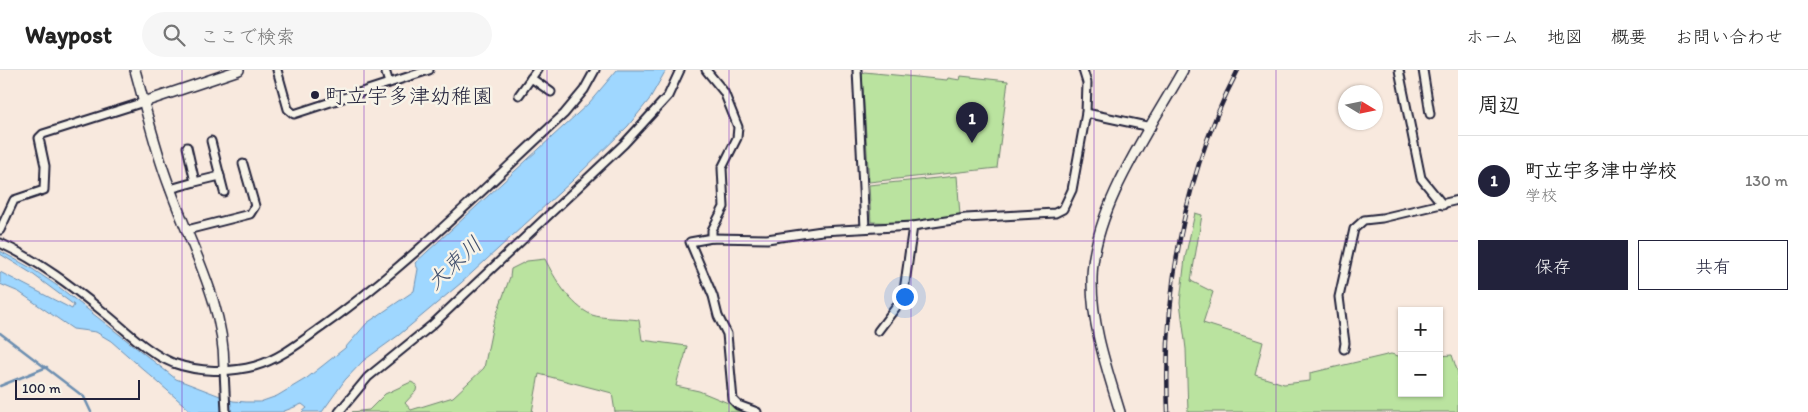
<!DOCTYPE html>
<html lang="ja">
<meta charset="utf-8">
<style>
:root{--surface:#fff;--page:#f6f6f6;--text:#222;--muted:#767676;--line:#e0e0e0;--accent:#22223b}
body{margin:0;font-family:Itim,"Klee One",sans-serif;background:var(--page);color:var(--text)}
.controls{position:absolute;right:15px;bottom:15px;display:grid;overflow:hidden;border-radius:0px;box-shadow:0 1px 4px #0004}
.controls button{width:45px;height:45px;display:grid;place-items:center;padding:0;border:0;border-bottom:1px solid var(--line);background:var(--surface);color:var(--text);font:25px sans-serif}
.compass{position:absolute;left:1338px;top:15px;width:45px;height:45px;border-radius:50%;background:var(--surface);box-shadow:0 1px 4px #0004;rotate:100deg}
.scale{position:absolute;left:15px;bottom:12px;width:125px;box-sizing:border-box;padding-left:5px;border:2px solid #22223b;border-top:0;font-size:14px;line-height:18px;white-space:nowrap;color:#22223b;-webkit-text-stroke:4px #f7f3e8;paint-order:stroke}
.you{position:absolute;left:904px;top:226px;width:18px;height:18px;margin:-12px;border:4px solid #fff;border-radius:50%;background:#1a73e8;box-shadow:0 0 0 8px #1a73e833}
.badge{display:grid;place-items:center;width:32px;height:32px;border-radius:50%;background:var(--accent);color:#fff;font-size:16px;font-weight:700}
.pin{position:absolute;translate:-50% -41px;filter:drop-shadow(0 1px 2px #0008)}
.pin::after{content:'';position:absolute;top:26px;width:18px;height:15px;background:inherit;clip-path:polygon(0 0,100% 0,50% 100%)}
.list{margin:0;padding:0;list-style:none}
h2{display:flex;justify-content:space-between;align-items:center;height:65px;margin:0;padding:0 20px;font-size:21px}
h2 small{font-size:16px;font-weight:400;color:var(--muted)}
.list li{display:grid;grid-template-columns:32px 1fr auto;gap:15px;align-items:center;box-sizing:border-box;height:90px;padding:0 20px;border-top:1px solid var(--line)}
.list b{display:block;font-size:19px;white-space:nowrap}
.list p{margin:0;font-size:16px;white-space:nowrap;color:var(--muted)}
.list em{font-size:16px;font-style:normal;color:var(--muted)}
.actions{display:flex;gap:10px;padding:15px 20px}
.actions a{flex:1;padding:11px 0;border:1px solid var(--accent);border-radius:0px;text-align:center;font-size:18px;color:var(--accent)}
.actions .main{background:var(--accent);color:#fff}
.icon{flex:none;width:28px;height:28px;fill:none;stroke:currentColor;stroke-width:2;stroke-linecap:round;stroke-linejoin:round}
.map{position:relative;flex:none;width:1458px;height:342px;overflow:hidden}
header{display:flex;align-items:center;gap:30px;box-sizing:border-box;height:70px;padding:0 25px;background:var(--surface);border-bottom:1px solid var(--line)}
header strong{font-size:24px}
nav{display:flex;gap:28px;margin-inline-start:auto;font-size:18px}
.search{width:350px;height:45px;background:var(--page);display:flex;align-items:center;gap:12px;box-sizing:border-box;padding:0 18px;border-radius:28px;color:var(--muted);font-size:19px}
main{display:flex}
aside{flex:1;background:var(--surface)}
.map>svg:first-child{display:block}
.green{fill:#bae39f;stroke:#6e826d}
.water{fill:#9fd7ff;stroke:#6d8fb1}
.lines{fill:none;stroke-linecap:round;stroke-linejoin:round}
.stream{stroke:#6d8fb1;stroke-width:2.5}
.minor-casing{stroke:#22223b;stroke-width:11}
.tertiary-casing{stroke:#22223b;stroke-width:12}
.minor{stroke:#f7f3e8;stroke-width:7}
.tertiary{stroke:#f7f3e8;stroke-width:9}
.rail-casing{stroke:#22223b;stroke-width:4.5}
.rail{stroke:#f7f3e8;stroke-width:2.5;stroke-dasharray:8;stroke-linecap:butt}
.grid{fill:none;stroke:#7b2cbf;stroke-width:1;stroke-opacity:0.55}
.poi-dot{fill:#22223b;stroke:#f7f3e8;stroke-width:2}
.labels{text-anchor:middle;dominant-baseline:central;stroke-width:5;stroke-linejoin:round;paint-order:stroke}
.poi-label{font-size:21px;fill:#22223b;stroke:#f7f3e8;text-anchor:start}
.water-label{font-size:22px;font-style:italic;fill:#414f6c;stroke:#f7f3e8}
</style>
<header>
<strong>Waypost</strong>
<div class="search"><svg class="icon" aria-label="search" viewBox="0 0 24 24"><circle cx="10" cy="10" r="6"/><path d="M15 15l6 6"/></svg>ここで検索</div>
<nav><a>ホーム</a><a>地図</a><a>概要</a><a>お問い合わせ</a></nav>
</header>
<main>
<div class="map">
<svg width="1458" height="342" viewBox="0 0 1458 342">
<rect width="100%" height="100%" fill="#f8e9de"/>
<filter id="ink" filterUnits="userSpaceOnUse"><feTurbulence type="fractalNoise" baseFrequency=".02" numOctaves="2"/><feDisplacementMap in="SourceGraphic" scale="10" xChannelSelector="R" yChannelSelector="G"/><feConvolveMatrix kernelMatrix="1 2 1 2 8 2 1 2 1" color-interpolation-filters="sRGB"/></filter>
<g filter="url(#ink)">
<g class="green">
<polygon points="864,2 947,10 948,8 960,10 961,6 1008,11 997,98 869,112 862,5"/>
<polygon points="957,106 960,145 912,153 871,152 869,115"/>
<polygon points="1195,143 1202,145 1191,211 1213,222 1203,253 1263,272 1255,305 1284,314 1310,311 1310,303 1391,284 1402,287 1402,323 1439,323 1439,286 1452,285 1458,303 1458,342 1188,342 1186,279 1180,232 1185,188"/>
<path d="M 545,189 C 555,209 570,235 592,245 C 603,249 627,248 639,250 L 642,270 L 687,276 C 685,290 679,301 676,316 L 699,321 L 750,342 L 615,342 L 612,323 L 539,304 L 532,342 L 352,342 L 369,340 L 385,324 L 411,312 L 417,315 L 416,321 L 405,333 L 411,340 L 453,327 L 484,298 L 493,254 L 510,207 L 511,199 L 527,191 Z"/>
</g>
<polygon class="water" points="617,0 666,0 649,30 628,56 572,111 461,213 399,265 363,291 345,310 322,342 302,342 307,338 302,334 282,342 192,342 111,271 96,262 73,259 19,222 0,214 0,202 72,239 74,235 31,203 0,184 0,181 31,198 59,217 176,309 233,331 246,332 260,332 277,326 307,308 345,278 367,253 414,221 418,199 415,193 589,33"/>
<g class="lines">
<g class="stream">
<polyline points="0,263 84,327 91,342"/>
<polyline points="0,316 47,297"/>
</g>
<defs>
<g id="minor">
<polyline points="277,0 288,39 294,44 429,0"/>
<polyline points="385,0 389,13"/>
<polyline points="706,0 724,22 738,57 737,68 722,98 724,137 712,160 712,168"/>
<polyline points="857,0 865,158"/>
<polyline points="1399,0 1421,108 1443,135"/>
<polyline points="1423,0 1430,44"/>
<polyline points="531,8 551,22"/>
<polyline points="519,25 537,0"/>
<polyline points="1086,43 1151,57"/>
<polyline points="211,71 224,122"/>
<polyline points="195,112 220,106"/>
<polyline points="170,119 195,112 187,77"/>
<polyline points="0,160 14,130 44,120 45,96 39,68 43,64 144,32"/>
<polyline points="187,160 250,144 255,136 243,94"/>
<path d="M 0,173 C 39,191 73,217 106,244 C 127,261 148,283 173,293 C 198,302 230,303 255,296 C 280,289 302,271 323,256 C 410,194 486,116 564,44 L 584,20 L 595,0"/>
<polyline points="878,261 903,228 913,156"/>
<polyline points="1344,279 1345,273 1339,227 1354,159 1364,150 1382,148 1458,130"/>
<polyline points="224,300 226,342"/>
<polyline points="339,342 368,307 432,255 624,74 668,26 680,0"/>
<polyline points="757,342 738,335 733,330 727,264 718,246 713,226 690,172 712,168 767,169 822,161 913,156 966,148 1055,143 1063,139 1072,120 1086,43 1087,13 1083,0"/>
</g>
<g id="tertiary">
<path d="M 135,0 C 146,39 155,80 170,118 C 191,177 225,235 224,300"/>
<polyline points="144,32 239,0"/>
<path d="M 1120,342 C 1107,299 1091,254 1092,208 C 1093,139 1150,59 1183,0"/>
</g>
</defs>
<use href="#minor" class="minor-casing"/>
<use href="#tertiary" class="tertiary-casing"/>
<use href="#minor" class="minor"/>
<use href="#tertiary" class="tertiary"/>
<defs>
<path id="rail" d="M 1168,342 C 1163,223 1183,106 1238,0"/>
</defs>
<use href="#rail" class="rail-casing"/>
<use href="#rail" class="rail"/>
</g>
</g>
<path class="grid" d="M 182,0 L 182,342M 364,0 L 364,342M 547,0 L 547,342M 729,0 L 729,342M 911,0 L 911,342M 1094,0 L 1094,342M 1276,0 L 1276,342M 0,171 L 1458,171"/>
<circle class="poi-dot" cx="315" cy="25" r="5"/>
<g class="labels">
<g class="poi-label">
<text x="325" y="25">町立宇多津幼稚園</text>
</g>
<g class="water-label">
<text transform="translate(454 193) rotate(-43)">大束川</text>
</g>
</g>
</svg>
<div class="controls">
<button>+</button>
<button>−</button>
</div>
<svg class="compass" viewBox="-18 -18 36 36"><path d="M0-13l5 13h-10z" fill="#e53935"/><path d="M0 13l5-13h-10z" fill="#767676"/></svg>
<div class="scale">100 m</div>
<div class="you"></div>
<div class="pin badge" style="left:972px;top:73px">1</div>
</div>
<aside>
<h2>周辺<small></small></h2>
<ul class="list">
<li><span class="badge">1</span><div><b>町立宇多津中学校</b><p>学校</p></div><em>130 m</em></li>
</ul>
<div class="actions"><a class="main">保存</a><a>共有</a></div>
</aside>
</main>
